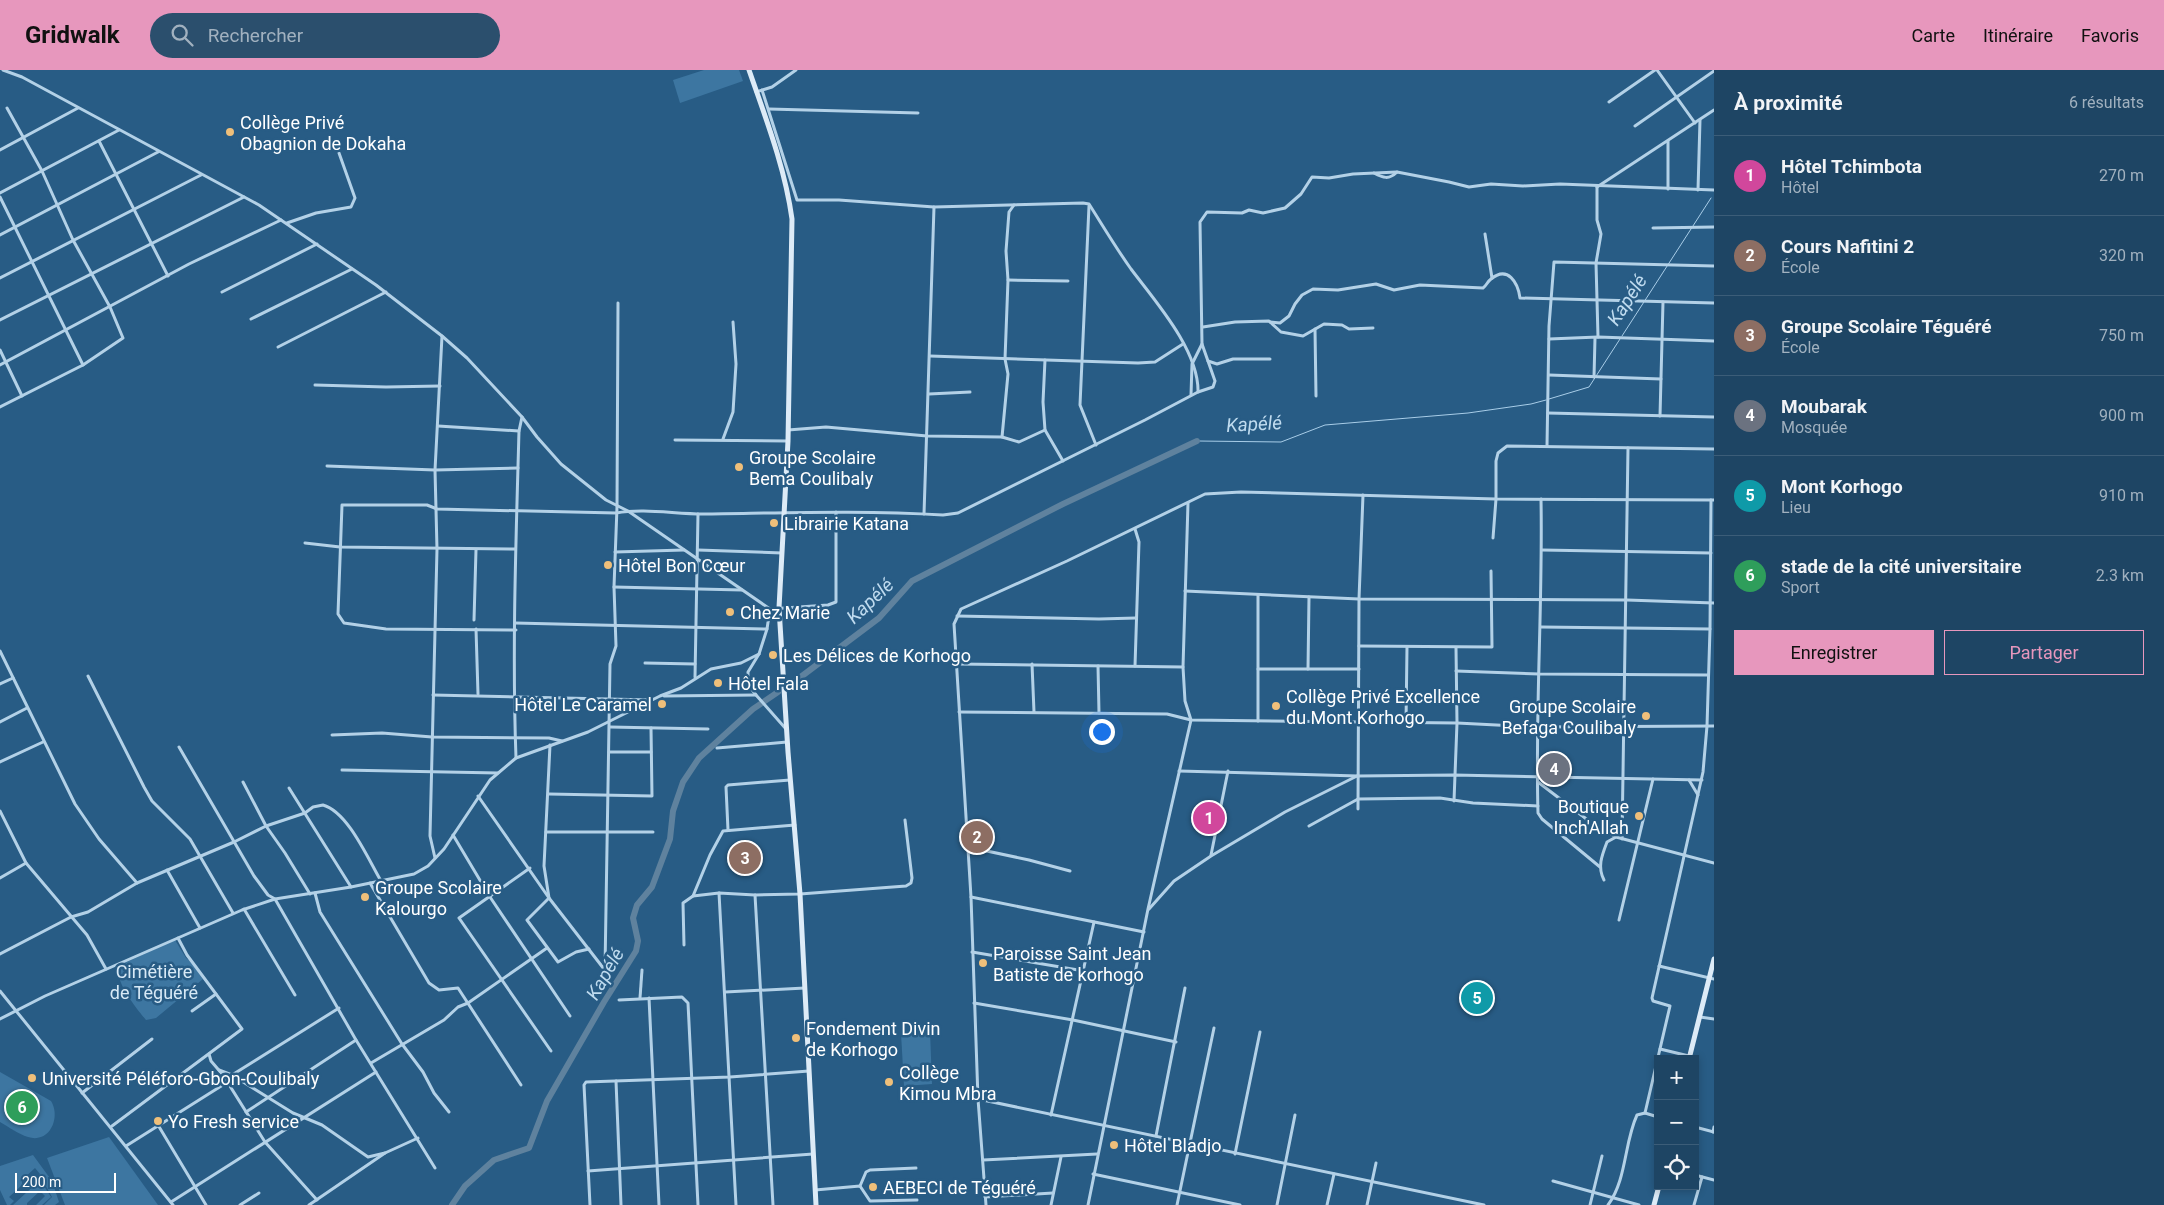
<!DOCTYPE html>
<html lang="fr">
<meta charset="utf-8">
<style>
:root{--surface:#1e4564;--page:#2b4f6d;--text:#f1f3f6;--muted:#a1b1bf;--line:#3c5d78;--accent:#e797bd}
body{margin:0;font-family:Roboto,sans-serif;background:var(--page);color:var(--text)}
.controls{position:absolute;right:15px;bottom:15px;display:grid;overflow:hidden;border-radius:0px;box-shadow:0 2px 8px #0003}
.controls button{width:45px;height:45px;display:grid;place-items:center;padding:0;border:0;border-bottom:1px solid var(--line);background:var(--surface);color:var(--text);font:25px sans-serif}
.scale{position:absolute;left:15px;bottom:12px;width:101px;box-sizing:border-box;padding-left:5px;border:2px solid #fff;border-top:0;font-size:14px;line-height:18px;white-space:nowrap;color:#fff;-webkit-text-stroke:4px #285c85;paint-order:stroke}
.you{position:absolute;left:1101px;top:661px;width:18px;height:18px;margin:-12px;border:4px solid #fff;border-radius:50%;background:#1a73e8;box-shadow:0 0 0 8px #1a73e833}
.badge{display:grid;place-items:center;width:32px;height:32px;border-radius:50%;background:var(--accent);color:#fff;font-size:16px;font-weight:700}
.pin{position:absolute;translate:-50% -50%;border:2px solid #fff;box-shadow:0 1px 5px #0006}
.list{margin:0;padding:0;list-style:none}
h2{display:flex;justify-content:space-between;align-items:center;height:65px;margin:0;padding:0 20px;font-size:21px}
h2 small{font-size:16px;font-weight:400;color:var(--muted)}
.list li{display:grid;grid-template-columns:32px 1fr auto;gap:15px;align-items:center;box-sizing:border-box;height:80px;padding:0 20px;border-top:1px solid var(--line)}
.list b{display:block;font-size:19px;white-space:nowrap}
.list p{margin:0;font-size:16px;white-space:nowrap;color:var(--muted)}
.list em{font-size:16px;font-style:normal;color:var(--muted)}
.actions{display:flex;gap:10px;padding:15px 20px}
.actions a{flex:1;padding:11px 0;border:1px solid var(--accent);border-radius:0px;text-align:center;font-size:18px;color:var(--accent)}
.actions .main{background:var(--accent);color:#111}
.icon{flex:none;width:28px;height:28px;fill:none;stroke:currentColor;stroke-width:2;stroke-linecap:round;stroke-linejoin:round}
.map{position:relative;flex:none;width:1714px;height:1135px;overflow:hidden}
header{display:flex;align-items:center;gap:30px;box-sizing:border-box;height:70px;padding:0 25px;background:var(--accent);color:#111}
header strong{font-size:24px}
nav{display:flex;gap:28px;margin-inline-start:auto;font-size:18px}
.search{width:350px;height:45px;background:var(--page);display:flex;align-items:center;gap:12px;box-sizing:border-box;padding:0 18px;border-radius:28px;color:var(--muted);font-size:19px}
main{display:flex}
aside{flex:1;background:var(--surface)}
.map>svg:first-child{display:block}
.green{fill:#3d76a1}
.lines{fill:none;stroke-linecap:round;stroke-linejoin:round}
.stream{stroke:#a8cde8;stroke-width:1}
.river{stroke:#5f829e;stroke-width:6}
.street{stroke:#b3d1e7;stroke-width:3}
.secondary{stroke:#ddebf7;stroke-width:5}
.poi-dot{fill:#efbf7a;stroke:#285c85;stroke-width:2}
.labels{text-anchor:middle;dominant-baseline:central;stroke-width:5;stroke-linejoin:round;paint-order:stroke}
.poi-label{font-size:18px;fill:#fff;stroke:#285c85;text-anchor:start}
.park-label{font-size:18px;fill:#d7e9f6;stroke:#285c85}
.water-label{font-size:19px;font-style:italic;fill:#bfdbef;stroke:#285c85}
</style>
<header>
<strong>Gridwalk</strong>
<div class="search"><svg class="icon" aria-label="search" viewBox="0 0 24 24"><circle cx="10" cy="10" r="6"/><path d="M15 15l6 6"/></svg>Rechercher</div>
<nav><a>Carte</a><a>Itinéraire</a><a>Favoris</a></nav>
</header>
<main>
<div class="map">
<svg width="1714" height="1135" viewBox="0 0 1714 1135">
<rect width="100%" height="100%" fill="#285c85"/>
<g class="green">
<polygon points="704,0 739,0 743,11 680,33 673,10"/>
<path d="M 175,870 L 186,888 L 190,891 L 203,909 L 156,948 L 146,950 C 136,938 115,912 118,896 Z"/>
<polygon points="930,961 932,1014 904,1016 901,963"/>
<path d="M 0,1002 L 51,1031 C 61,1047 50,1074 28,1067 C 18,1064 9,1057 0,1052 Z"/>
<polygon points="109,1067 158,1135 65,1135 47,1088"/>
<polygon points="33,1085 52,1111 59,1132 55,1135 44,1135 52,1127 41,1107 29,1118 28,1116 40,1104 35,1098 22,1110 22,1115 9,1127 14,1131 10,1135 7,1135 0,1120 0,1096"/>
<polygon points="40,1110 51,1127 42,1135 36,1135 45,1126 40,1121 27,1133 27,1135 13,1135"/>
</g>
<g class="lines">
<g class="stream">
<polyline points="1622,266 1711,128"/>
<polyline points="1549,329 1589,317 1620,269"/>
<polyline points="1197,371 1281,372 1325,355 1468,343 1531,334 1546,330"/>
</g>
<g class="river">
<polyline points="790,615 879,548 912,511 1063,434 1197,371"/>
<polyline points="452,1135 465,1116 494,1090 529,1078 547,1031 604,932 636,881 638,871 633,848 637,835 652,817 670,769 673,741 683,712 699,688 753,639 778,622"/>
</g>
<g class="street">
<polyline points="3,0 22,7 259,135 376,215 442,266 467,288 522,347 537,367 561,394 606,430 628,441 770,539 828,535 836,532 836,442"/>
<polyline points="1657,0 1695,53"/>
<path d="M 762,20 L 797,130 L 839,130 L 934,137 L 1083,133 L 1089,134 C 1103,156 1116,178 1131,199 C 1155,231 1199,280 1198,322"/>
<polyline points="756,22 772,17 796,0"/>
<polyline points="1609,32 1655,0"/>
<polyline points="769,39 918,43"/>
<polyline points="1635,56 1714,1"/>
<polyline points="99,71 168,206"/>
<polyline points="1668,71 1668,119"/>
<polyline points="0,80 78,38"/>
<path d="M 1374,103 C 1383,108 1389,110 1397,102"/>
<polyline points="1597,117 1597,150 1601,164 1596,193 1598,267"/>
<polyline points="1597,117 1714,40"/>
<polyline points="1698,120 1700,50"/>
<polyline points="0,123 119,60"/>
<polyline points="0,127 83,295"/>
<polyline points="1089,136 1080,335 1096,375"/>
<polyline points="287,153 316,143 351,137 355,128 339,83"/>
<polyline points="1653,158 1714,157"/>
<polyline points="1485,164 1492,208"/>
<polyline points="0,165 158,82"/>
<polyline points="0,208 201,105"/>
<polyline points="1008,210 1068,211"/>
<polyline points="222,222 317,174"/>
<polyline points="251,249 352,199"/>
<polyline points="0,250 244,127"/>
<path d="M 1270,252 L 1280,253 L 1289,246 L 1295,234 L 1302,225 L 1313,219 L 1338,220 L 1376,214 L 1394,220 L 1420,215 L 1483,218 C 1487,215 1487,212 1491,209 C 1508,195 1518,213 1520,228 L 1714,233"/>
<polyline points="1203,257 1235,252 1269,251 1281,262 1303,266 1324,254 1342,255 1349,259 1373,258"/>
<polyline points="1315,259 1316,326"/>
<polyline points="1549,269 1598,267 1714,271"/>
<polyline points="278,277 386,222"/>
<polyline points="0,280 22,326"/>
<polyline points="930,286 1138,293 1155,292 1183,274"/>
<polyline points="1045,290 1043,332 1045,360 1063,391"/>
<polyline points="1208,291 1217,294 1233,289 1270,289"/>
<polyline points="0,295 189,194 281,150"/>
<polyline points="1549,305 1661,309"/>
<polyline points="1594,307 1595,268"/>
<polyline points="315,315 386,317 440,316"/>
<polyline points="929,324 970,322"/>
<polyline points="1191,325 1192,294 1202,274"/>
<polyline points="0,337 83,295 123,268 110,237 73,170 42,101 7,38"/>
<polyline points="1548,343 1714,347"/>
<polyline points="1660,346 1663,232"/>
<polyline points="438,356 519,361"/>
<polyline points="788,360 826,357 927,366 1002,367 1019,372 1045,360"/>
<polyline points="1002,367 1008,304 1005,289 1008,210 1006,181 1009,142 1014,135"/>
<polyline points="723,369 733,342 736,294 733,252"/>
<polyline points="675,370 788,371"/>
<polyline points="1547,376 1549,256 1554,192 1714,196"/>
<polyline points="327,396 435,400 518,398"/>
<path d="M 1541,429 C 1543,534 1535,638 1538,743 L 1542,749 L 1600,797"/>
<polyline points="924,444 934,137"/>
<polyline points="1493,468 1496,429 1496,391 1498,383 1507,376 1714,379"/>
<polyline points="305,473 340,477 515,479"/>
<polyline points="698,480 782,483"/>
<polyline points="1542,480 1711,483"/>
<polyline points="615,482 684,480"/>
<polyline points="614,517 742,520"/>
<polyline points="1185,521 1359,529 1627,530 1714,533"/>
<polyline points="770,539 767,559 759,584 748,602 748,614 756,625 786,659"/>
<polyline points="957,546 1099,549 1136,548"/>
<polyline points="474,550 476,480"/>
<polyline points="515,553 767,559"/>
<polyline points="1541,557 1710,559"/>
<polyline points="476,559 478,624"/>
<path d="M 516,560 L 386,559 L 344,553 L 338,544 L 342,435 L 427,435 L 437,439 L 616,443 C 644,438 674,444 703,444 C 783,443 863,440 943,445 L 958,443 L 1145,350 L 1198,322 L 1213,317 L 1215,311 L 1202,274 L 1200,152 L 1207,142 L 1242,143 L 1249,140 L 1263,143 L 1285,138 L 1301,124 L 1312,107 L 1329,108 L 1353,104 L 1397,102 L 1449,112 L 1469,117 L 1491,114 L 1523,116 L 1560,114 L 1714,120"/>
<polyline points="1359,576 1492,577 1491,501"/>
<polyline points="0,581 75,734 99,769 137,813"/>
<polyline points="645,593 695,594"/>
<polyline points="957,594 1183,597"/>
<polyline points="1032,594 1034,642"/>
<polyline points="1098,596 1099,643"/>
<polyline points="1135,596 1139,472 1135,459"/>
<polyline points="1258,599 1359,599"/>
<polyline points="1308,599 1309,527"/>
<polyline points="1456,601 1539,604 1708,605"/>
<polyline points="88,606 144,717 152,731 190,769 233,843"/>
<polyline points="695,607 698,444"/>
<polyline points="0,614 13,608"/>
<polyline points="433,625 652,630"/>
<polyline points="664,626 756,625"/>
<polyline points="959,642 1167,644 1191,650 1457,653 1537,657 1714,656"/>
<polyline points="1258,651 1258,525"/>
<polyline points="0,652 27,638"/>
<polyline points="1406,653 1407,577"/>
<polyline points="610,657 708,659"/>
<polyline points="332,665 382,663 432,667 549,668 562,671"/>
<polyline points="550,675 544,796 549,828 527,850 558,892 576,882 589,879"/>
<polyline points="179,677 254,806 268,825 275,829 356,970 435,1098"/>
<polyline points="717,678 787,672"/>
<polyline points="609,682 651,682"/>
<path d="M 516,688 C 512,579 516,470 519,361 L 522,347"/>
<polyline points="0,692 43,672"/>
<polyline points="342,700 498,703"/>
<polyline points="1179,701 1358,706 1454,705 1702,710"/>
<polyline points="1689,710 1698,725"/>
<polyline points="243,712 266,756 285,783 310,824"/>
<polyline points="1538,712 1589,751 1616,767 1714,793"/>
<polyline points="289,718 351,817"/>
<polyline points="549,724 652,726 651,658"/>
<polyline points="478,726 549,828 604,899"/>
<polyline points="1454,731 1457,653 1456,578"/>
<polyline points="1358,739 1359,529 1363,425"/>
<polyline points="0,741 26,793 87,865 106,899"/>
<polyline points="1309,756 1358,729 1440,728 1473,733 1538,736"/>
<polyline points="728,760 726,717 728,715 790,710"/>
<polyline points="546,762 653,762"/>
<polyline points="453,765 490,827 570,946"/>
<polyline points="1622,769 1628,378"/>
<polyline points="968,777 1029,790 1070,801"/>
<polyline points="1211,785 1228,701"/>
<polyline points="435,788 430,766 437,479 435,400 442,266"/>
<polyline points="530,798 459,848 551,981"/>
<polyline points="167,800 200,858"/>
<polyline points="0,808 26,793"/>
<path d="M 1604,810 C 1597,797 1602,785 1607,772 L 1616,767"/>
<polyline points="370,813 429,913 439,920 458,918 521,1015"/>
<polyline points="315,823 320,842 402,974 423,1002 434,1023 449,1042"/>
<polyline points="719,823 736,1135"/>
<polyline points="755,825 773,1135"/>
<polyline points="693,826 710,785 723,761 795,755"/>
<polyline points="971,827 1144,862"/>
<polyline points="244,839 295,925"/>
<polyline points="1149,839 1174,811 1211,786 1285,742 1357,706"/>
<polyline points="1619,850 1653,709"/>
<polyline points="684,875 683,833 693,826 719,823 755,825 800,824 906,816 911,813 912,808 905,750"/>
<polyline points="972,882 1084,901"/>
<path d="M 0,884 L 71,847 L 88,842 L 137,813 L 234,772 L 266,756 L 305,743 L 313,737 L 323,735 C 348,742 368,789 381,811"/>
<polyline points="1659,896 1714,909"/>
<polyline points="605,899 610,594 616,576 614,517 617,437 618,233"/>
<polyline points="0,921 173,1135"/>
<polyline points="725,922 805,918"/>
<polyline points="640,928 642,900"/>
<polyline points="649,928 659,1135"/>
<polyline points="619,930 682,927 688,933 698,1135"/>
<polyline points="974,933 1073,950 1176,972"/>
<polyline points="192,941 216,924"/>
<polyline points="1700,947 1714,949"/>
<polyline points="0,949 45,926 242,840 275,829 351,817 414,804 428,796 444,779 490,710 516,688 588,662 660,626 681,618 711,599 741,593 759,584"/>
<polyline points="1660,979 1689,986"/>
<polyline points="209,984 211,991 223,1005 265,1072 317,1130"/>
<polyline points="371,993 444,950 458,937 468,933 547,878"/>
<polyline points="219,1000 232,1005 293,1043 322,1055 368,1087 385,1083"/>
<polyline points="232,1005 339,938"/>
<polyline points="616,1011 621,1135"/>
<polyline points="82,1023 152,969"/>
<polyline points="978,1029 1484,1135"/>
<polyline points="246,1042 356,970"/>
<polyline points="1645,1043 1670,936 1653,931 1652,928 1703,702 1707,656 1710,559 1711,430"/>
<polyline points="1051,1045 1094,852"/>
<polyline points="158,1055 206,1135"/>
<polyline points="112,1056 242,959 187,885 178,868"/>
<polyline points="1695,1057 1714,1062"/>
<polyline points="1713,1062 1714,1057"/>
<polyline points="1156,1066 1185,918"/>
<polyline points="126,1076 226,1013"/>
<polyline points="1235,1084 1260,962"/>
<polyline points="983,1090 1097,1084"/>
<polyline points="588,1101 813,1084"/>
<polyline points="1093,1104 1240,1135"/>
<polyline points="1695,1105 1714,1110"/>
<polyline points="1553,1111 1639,1135"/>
<polyline points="860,1116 866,1102 870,1100 916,1098"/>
<polyline points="815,1120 860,1116 870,1131 917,1130"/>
<polyline points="985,1127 1053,1123"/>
<polyline points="171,1132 376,1002"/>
<polyline points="240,1135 259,1123"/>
<polyline points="309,1135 385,1083 418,1068"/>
<polyline points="590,1135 584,1015 586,1012 730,1007 809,1001"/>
<polyline points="986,1135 978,1029 971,827 954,554 961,539 1067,491 1205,424 1241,422 1496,429 1714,430"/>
<polyline points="1051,1135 1061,1087"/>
<polyline points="1088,1135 1148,839 1191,650 1185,631 1183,597 1188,433"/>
<polyline points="1177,1135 1214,958"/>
<polyline points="1277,1135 1295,1045"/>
<polyline points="1327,1135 1334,1104"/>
<polyline points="1367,1135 1376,1093"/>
<polyline points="1590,1135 1602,1086"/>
<path d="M 1608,1135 C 1627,1109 1624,1073 1637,1045 L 1645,1043 L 1658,1047"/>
<polyline points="1694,1135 1702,1107"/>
</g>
<g class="secondary">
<path d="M 749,0 C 766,49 785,98 792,149 L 788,371 L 779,538 L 788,682 L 800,824 L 816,1135"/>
<polyline points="1689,989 1714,889"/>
<polyline points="1654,1135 1659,1116"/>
</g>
</g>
<g class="poi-dot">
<circle cx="230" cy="62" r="5"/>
<circle cx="739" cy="397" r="5"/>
<circle cx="774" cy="453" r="5"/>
<circle cx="608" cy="495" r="5"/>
<circle cx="730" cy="542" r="5"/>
<circle cx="773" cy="585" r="5"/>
<circle cx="718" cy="613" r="5"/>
<circle cx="662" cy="634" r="5"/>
<circle cx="1276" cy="636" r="5"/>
<circle cx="1646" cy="646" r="5"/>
<circle cx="1639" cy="746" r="5"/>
<circle cx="365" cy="827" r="5"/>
<circle cx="983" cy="893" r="5"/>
<circle cx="796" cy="968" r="5"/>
<circle cx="32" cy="1008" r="5"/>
<circle cx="889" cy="1012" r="5"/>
<circle cx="158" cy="1051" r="5"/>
<circle cx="1114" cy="1075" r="5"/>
<circle cx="873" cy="1117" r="5"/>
</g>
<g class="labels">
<g class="poi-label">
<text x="240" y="52">Collège Privé<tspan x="240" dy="21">Obagnion de Dokaha</tspan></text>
<text x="749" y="387">Groupe Scolaire<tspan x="749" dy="21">Bema Coulibaly</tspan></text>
<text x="784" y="453">Librairie Katana</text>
<text x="618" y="495">Hôtel Bon Cœur</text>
<text x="740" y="542">Chez Marie</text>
<text x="783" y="585">Les Délices de Korhogo</text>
<text x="728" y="613">Hôtel Fala</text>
<text x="1286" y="626">Collège Privé Excellence<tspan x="1286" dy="21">du Mont Korhogo</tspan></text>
<text x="652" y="634" text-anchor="end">Hôtel Le Caramel</text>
<text x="1636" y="636" text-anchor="end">Groupe Scolaire<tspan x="1636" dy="21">Befaga Coulibaly</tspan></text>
<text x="1629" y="736" text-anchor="end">Boutique<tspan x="1629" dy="21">Inch'Allah</tspan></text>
<text x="375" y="817">Groupe Scolaire<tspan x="375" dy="21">Kalourgo</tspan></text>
<text x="993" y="883">Paroisse Saint Jean<tspan x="993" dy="21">Batiste de korhogo</tspan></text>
<text x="806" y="958">Fondement Divin<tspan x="806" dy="21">de Korhogo</tspan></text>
<text x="899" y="1002">Collège<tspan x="899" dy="21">Kimou Mbra</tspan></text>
<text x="42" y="1008">Université Péléforo-Gbon-Coulibaly</text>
<text x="168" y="1051">Yo Fresh service</text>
<text x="1124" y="1075">Hôtel Bladjo</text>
<text x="883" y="1117">AEBECI de Téguéré</text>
</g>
<g class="park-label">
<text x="154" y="901">Cimétière<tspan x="154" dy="21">de Téguéré</tspan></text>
</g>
<g class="water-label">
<text transform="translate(1627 230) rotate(-57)">Kapélé</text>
<text transform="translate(1254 354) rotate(-3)">Kapélé</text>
<text transform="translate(870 531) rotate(-43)">Kapélé</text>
<text transform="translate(605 904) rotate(-60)">Kapélé</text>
</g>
</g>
</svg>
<div class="controls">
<button>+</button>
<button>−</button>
<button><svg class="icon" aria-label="locate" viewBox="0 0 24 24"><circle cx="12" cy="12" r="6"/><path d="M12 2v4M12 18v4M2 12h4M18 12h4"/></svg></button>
</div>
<div class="scale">200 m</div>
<div class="you"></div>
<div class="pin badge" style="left:1209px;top:748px;background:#d1479c">1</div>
<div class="pin badge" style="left:977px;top:767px;background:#8d6e63">2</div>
<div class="pin badge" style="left:745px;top:788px;background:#8d6e63">3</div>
<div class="pin badge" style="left:1554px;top:699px;background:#6b7280">4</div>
<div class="pin badge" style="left:1477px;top:928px;background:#0f9aa8">5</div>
<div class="pin badge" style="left:22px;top:1037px;background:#2e9e5b">6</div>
</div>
<aside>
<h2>À proximité<small>6 résultats</small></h2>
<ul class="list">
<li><span class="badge" style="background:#d1479c">1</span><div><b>Hôtel Tchimbota</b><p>Hôtel</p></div><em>270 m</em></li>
<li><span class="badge" style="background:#8d6e63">2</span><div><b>Cours Nafitini 2</b><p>École</p></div><em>320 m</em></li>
<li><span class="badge" style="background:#8d6e63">3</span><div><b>Groupe Scolaire Téguéré</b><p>École</p></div><em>750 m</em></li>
<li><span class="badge" style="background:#6b7280">4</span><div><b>Moubarak</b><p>Mosquée</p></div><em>900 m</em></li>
<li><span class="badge" style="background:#0f9aa8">5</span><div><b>Mont Korhogo</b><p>Lieu</p></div><em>910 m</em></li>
<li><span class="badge" style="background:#2e9e5b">6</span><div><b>stade de la cité universitaire</b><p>Sport</p></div><em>2.3 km</em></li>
</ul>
<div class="actions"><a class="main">Enregistrer</a><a>Partager</a></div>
</aside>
</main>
